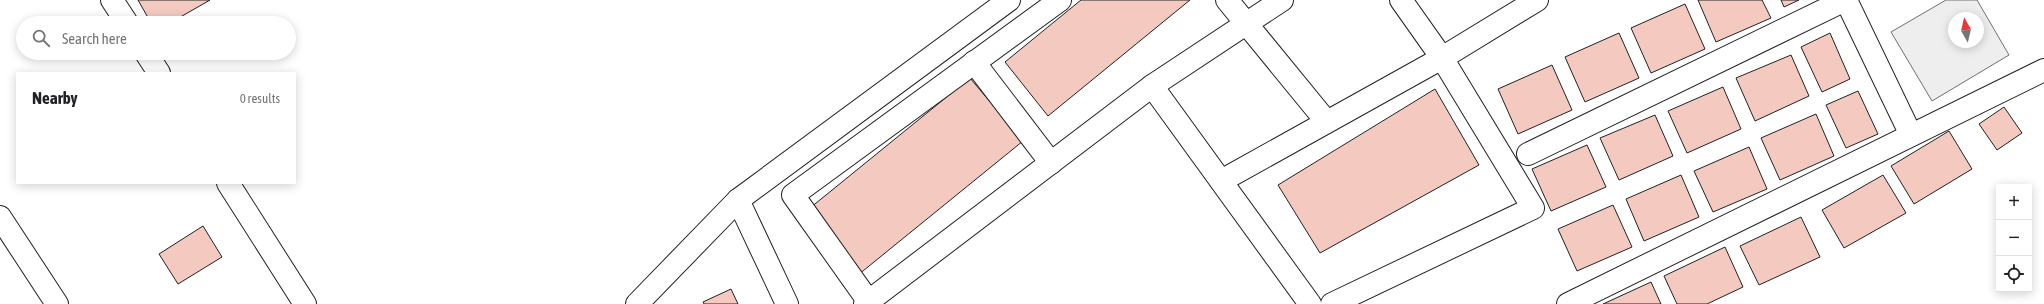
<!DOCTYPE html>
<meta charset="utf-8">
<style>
:root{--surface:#fff;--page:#f2f2f2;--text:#202124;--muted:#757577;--line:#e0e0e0}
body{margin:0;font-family:"Asap Condensed",sans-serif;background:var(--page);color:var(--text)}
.controls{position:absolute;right:12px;bottom:12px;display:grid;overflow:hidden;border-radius:0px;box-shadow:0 2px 10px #0003}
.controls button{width:36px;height:36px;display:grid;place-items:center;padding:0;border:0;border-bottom:1px solid var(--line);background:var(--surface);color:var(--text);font:20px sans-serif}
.compass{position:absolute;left:1948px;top:12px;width:36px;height:36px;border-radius:50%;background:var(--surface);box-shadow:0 2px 10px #0003;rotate:352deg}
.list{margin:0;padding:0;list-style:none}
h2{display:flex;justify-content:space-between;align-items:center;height:52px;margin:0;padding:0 16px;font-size:17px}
h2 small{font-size:13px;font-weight:400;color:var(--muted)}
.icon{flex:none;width:22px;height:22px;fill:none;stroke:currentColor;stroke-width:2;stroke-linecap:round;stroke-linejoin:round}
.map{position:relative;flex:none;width:2044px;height:304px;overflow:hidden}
.search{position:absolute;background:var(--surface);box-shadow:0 2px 10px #0003;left:16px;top:16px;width:280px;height:44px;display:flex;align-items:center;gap:10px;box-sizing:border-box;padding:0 14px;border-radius:22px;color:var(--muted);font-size:15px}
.panel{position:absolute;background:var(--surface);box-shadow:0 2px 10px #0003;left:16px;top:72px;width:280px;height:112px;border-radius:0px}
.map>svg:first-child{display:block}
.green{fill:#eee;stroke:#6f6f6f;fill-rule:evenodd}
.building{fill:#f3c9c0;stroke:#222}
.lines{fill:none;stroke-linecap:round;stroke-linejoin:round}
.minor-casing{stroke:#222;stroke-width:24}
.minor{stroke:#fff;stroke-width:22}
</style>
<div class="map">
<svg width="2044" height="304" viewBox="0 0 2044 304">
<rect width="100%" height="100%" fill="#fff"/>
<path class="green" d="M 1946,0 L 1977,0 L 2009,55 L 1932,101 L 1891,32 ZM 1954,18 L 1978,18 L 1978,42 L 1954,42 Z"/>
<g class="building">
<polygon points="138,0 210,0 170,23 151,23"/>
<polygon points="1081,0 1190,0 1048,116 1005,62"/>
<polygon points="1698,0 1762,0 1771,18 1716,42"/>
<polygon points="1781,0 1799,0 1784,7"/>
<polygon points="1685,4 1705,49 1651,73 1631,28"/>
<polygon points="1619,33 1639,78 1585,102 1565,57"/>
<polygon points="1830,33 1850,79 1822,92 1801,47"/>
<polygon points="1791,55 1809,96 1755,121 1736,78"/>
<polygon points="1552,65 1572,110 1518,134 1498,89"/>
<polygon points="970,78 1023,141 858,275 810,208"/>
<polygon points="1723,87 1741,129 1687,153 1668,111"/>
<polygon points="1435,89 1479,165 1320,253 1278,185"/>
<polygon points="1858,91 1878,134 1846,148 1826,105"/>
<polygon points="2004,107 2022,133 1997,150 1979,124"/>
<polygon points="1816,114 1834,156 1780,180 1761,138"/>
<polygon points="1655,115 1673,156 1619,180 1600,138"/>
<polygon points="1949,131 1972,169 1914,204 1891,166"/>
<polygon points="1587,145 1606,187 1551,211 1532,169"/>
<polygon points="1749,147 1767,189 1713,212 1694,171"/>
<polygon points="1681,175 1699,217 1644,241 1626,199"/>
<polygon points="1883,175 1906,213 1844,248 1822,210"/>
<polygon points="1613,205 1632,247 1577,271 1558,229"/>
<polygon points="1801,217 1820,257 1759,285 1740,246"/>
<polygon points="203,226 222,257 178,284 159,254"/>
<polygon points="1725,247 1743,287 1707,304 1677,304 1664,276"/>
<polygon points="1651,282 1661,304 1603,304"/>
<polygon points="731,289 738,304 704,304 703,302"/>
</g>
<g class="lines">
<defs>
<g id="minor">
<polyline points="112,0 127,23"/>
<polyline points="1227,0 1326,121"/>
<polyline points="1846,0 1911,135"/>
<polyline points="146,53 159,73"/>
<polyline points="974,62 1051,163"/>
<polyline points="1152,86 1310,304"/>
<polyline points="1528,154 1845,0"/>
<polyline points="1221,181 1442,58 1401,0"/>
<polyline points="228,183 305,304"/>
<polyline points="738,200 787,304"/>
<polyline points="0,217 57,304"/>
<polyline points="869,302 793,195 1060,0"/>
<polyline points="637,304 738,200 1009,0"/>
<polyline points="865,304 1152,86 1282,0"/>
<polyline points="1332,304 1533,208 1442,58 1537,0"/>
<polyline points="1568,304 2044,70"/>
</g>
</defs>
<use href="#minor" class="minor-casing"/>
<use href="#minor" class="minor"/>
</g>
</svg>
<div class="controls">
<button>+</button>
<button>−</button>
<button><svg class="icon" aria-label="locate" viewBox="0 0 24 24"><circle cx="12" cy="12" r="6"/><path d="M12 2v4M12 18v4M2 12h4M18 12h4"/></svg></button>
</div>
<svg class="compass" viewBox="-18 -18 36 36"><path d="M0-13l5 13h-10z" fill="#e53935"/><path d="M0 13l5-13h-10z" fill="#757577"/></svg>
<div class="search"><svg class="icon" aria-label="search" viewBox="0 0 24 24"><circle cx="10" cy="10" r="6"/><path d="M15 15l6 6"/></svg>Search here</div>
<section class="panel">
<h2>Nearby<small>0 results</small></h2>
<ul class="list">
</ul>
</section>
</div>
